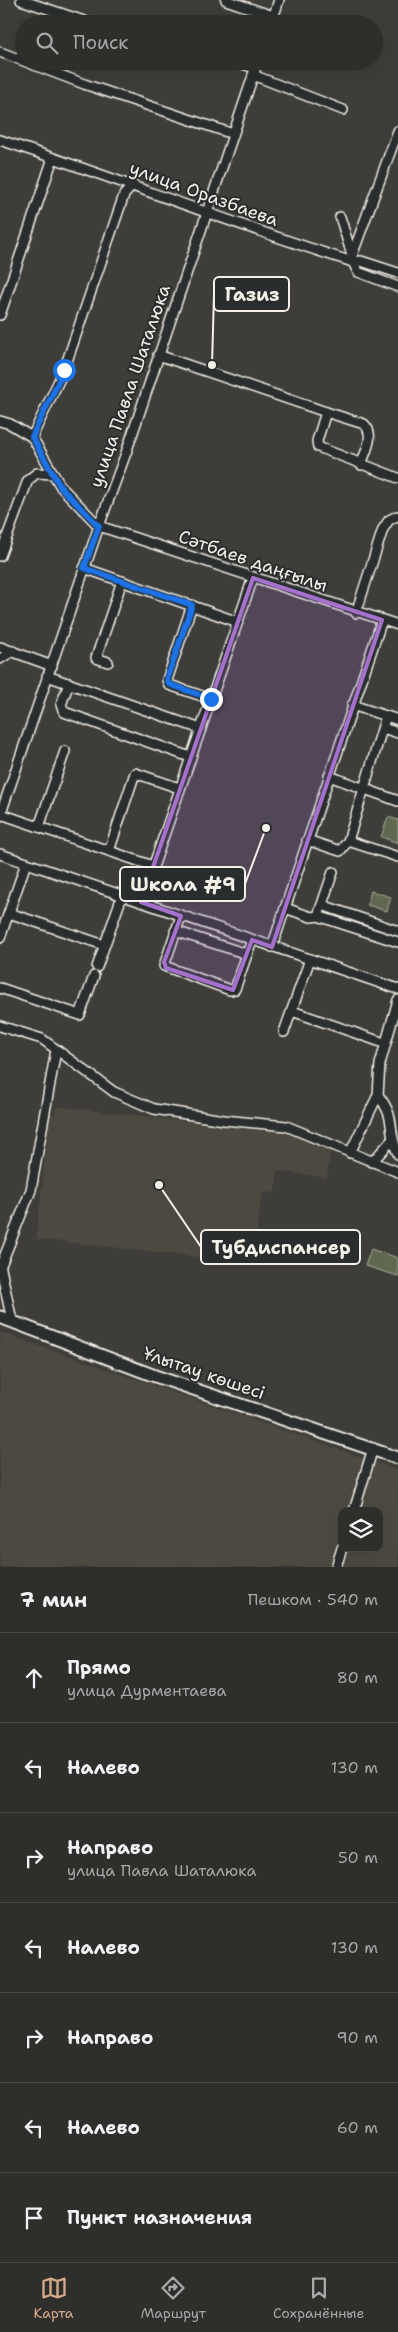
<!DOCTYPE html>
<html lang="ru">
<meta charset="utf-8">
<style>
:root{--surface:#2e2e2b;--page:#363633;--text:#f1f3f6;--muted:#a7a8a9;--line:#494a47;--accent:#d6ab8b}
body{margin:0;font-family:"Shantell Sans",sans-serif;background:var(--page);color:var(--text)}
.controls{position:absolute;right:15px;bottom:15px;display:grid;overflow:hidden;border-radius:10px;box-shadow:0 5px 20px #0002}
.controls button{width:45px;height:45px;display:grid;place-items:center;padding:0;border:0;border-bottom:1px solid var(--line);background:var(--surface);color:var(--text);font:25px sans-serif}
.stop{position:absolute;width:15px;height:15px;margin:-11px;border:4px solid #1a73e8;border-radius:50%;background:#fff}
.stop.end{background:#1a73e8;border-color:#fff;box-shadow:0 1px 5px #0008}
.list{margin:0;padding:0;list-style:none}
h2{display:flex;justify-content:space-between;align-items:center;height:65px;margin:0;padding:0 20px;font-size:21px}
h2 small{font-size:16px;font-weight:400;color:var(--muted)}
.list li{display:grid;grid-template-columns:32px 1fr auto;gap:15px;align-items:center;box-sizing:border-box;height:90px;padding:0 20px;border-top:1px solid var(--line)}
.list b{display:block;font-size:19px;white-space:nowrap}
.list p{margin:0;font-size:16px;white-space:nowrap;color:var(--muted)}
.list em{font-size:16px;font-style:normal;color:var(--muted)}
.icon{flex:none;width:28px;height:28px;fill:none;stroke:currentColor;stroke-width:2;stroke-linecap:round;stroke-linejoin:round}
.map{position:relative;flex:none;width:398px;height:1567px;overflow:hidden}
.search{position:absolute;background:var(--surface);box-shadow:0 5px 20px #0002;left:15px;right:15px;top:15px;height:55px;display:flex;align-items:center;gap:12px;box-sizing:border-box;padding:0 18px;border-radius:28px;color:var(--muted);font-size:19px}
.sheet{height:695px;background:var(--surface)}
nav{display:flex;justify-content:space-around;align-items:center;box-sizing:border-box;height:70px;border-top:1px solid var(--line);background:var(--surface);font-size:14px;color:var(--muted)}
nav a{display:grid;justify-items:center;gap:2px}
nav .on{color:var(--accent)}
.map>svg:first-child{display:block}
.built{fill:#4c4841;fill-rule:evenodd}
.green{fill:#606950;stroke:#aaad9c}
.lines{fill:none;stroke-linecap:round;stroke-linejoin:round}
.minor-casing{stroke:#f4f1e8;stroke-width:12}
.major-casing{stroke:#f4f1e8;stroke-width:15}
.minor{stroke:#2a2d2e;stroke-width:9}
.major{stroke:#2a2d2e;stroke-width:11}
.route{stroke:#1a73e8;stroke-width:6}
.marked{fill:#a571cd;fill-opacity:0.2;stroke:#a571cd;stroke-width:4;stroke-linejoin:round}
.labels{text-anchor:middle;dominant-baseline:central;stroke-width:4;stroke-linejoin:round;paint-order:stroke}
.street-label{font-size:18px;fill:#f4f1e8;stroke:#2a2d2e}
.leader{fill:none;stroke:#f4f1e8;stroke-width:2}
.callout-dot{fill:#f4f1e8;stroke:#2a2d2e;stroke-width:2}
.callout{fill:#2a2d2e;stroke:#f4f1e8;stroke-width:2}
.callout-label{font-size:19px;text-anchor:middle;font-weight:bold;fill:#f4f1e8}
</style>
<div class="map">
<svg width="398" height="1567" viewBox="0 0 398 1567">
<rect width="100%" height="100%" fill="#3e3d39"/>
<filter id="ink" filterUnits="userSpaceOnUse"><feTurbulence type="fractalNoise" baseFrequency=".02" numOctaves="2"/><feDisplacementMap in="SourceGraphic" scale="10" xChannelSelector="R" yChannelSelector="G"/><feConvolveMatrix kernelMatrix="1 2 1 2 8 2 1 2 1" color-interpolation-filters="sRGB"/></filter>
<g filter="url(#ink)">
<g class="built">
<polygon points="56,1106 284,1133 331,1148 327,1178 278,1171 275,1193 262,1192 253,1263 36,1239 50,1113 55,1114"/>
<path d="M 0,1332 L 398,1470 L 398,1567 L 0,1567 ZM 342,1511 L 379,1511 L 379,1548 L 342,1548 Z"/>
</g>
<g class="green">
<polygon points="388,817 398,820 398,843 381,837"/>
<polygon points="371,891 391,897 387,911 367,905"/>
<polygon points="371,1249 398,1258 398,1276 365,1266"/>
</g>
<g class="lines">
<defs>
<g id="minor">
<polyline points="21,0 93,24"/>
<polyline points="226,0 273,16"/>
<polyline points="271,24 279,0"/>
<polyline points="0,52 84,84 233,134"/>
<polyline points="233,61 255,68"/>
<polyline points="253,75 343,110"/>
<path d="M 0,140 C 119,179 234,225 353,262 L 361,261 L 398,273"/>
<polyline points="340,217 352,255"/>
<polyline points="350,261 398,131"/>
<polyline points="353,262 358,272 398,287"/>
<polyline points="0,315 53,158"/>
<polyline points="158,355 326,412 317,441 318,447 398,478"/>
<path d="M 326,412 L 364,424 C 376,435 365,452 361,465"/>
<polyline points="0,421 10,424 32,437 61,487 99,526 398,625"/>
<polyline points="32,437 64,370 124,195 133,185"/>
<polyline points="0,556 28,480 37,473 52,474"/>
<polyline points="84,568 238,622"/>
<polyline points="192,605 167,680 169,685 211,699"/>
<polyline points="356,613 383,529 389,520 397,516"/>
<polyline points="0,647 52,666"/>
<polyline points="0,659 13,651"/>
<polyline points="108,662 96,658 122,581"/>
<polyline points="47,676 201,729"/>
<polyline points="69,683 61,705 64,712 190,757"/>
<polyline points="386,716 398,720"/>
<polyline points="383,728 398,733"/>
<polyline points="329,776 398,801"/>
<polyline points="1,814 153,866"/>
<polyline points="0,816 99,526 126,453 258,61"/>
<polyline points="39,827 65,751"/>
<polyline points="307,840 340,851 348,841 386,716 352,705"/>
<polyline points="348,841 398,857"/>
<polyline points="109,851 135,773 179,788"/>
<polyline points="0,854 398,989"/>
<polyline points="333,872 318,916 398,942"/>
<polyline points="141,902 253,578"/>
<polyline points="322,905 398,931"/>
<polyline points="285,908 311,917 318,916"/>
<polyline points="9,913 104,945"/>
<polyline points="181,916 164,966 230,990 235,989 252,940"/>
<polyline points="175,931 247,954"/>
<polyline points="0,938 26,863"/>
<polyline points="272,947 382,620"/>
<polyline points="97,967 122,896"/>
<polyline points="0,988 80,1015 94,976"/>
<polyline points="292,1011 384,1043"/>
<polyline points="0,1026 42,1039 114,1092 154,1109 224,1120 286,1126 398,1172"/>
<polyline points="284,1032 310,959"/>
<path d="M 378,1095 C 398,1121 386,1128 398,1154"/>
<polyline points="350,1153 378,1095 380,1064 398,1000"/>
<polyline points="372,1162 392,1140"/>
<polyline points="0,1264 12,1321"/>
<polyline points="1,1265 31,1190 56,1050"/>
<polyline points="354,1511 373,1448"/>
<polyline points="336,1567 342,1548"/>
</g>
<polyline id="major" points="0,1317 155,1376 398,1458"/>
</defs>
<use href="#minor" class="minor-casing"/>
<use href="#major" class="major-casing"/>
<use href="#minor" class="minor"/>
<use href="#major" class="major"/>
</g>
</g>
<g class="lines" filter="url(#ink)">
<polyline class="route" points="64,370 32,437 61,488 99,526 84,568 192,605 167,680 169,684 211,699"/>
</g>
<path class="marked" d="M 253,578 L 382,620 L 272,947 L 252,940 L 233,990 L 166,968 L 164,962 L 181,916 L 141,902 Z"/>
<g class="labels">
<g class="street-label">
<text transform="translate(204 194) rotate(20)">улица Оразбаева</text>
<text transform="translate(130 386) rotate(-71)">улица Павла Шаталюка</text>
<text transform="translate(253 561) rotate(19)">Сәтбаев даңғылы</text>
<text transform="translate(204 1373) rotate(19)">Ұлытау көшесі</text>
</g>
</g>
<path class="leader" d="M212 365L214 294M266 828L245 884M159 1185L201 1247"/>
<g class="callout-dot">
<circle cx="212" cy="365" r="5"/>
<circle cx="266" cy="828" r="5"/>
<circle cx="159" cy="1185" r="5"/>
</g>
<g class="callout">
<rect x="214" y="277" width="75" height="34" rx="5"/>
<rect x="120" y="867" width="125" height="34" rx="5"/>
<rect x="201" y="1230" width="159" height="34" rx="5"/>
</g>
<g class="callout-label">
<text x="252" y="301">Газиз</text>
<text x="183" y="891">Школа #9</text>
<text x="281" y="1254">Тубдиспансер</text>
</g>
</svg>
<div class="controls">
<button><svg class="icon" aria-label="layers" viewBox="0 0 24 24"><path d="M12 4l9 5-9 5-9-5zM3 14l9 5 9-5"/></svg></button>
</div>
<div class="stop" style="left:64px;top:370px"></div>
<div class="stop end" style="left:211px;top:699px"></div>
<div class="search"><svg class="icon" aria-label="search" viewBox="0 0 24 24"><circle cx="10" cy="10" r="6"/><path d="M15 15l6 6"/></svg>Поиск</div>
</div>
<section class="sheet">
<h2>7 мин<small>Пешком · 540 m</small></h2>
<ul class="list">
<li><svg class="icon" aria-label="ahead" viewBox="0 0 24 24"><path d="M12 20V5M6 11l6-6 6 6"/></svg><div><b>Прямо</b><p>улица Дурментаева</p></div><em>80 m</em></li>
<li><svg class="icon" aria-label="left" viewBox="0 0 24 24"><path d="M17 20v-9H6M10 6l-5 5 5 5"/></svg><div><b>Налево</b></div><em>130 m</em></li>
<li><svg class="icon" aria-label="right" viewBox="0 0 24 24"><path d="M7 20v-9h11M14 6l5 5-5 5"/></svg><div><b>Направо</b><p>улица Павла Шаталюка</p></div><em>50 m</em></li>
<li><svg class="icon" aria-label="left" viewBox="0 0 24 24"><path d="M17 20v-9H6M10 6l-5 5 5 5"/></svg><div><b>Налево</b></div><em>130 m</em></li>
<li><svg class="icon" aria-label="right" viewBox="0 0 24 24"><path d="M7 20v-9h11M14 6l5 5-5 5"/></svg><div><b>Направо</b></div><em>90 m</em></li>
<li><svg class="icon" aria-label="left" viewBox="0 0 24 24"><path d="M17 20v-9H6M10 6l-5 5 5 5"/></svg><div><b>Налево</b></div><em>60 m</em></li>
<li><svg class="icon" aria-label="arrive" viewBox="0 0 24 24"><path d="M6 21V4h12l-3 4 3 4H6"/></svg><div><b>Пункт назначения</b></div></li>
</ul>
</section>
<nav>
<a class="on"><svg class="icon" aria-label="map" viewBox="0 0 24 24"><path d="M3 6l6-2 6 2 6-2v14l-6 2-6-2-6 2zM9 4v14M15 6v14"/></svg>Карта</a>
<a><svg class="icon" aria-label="directions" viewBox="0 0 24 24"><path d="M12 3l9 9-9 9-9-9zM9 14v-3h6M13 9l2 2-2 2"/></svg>Маршрут</a>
<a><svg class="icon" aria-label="saved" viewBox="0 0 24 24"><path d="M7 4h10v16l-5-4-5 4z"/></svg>Сохранённые</a>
</nav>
